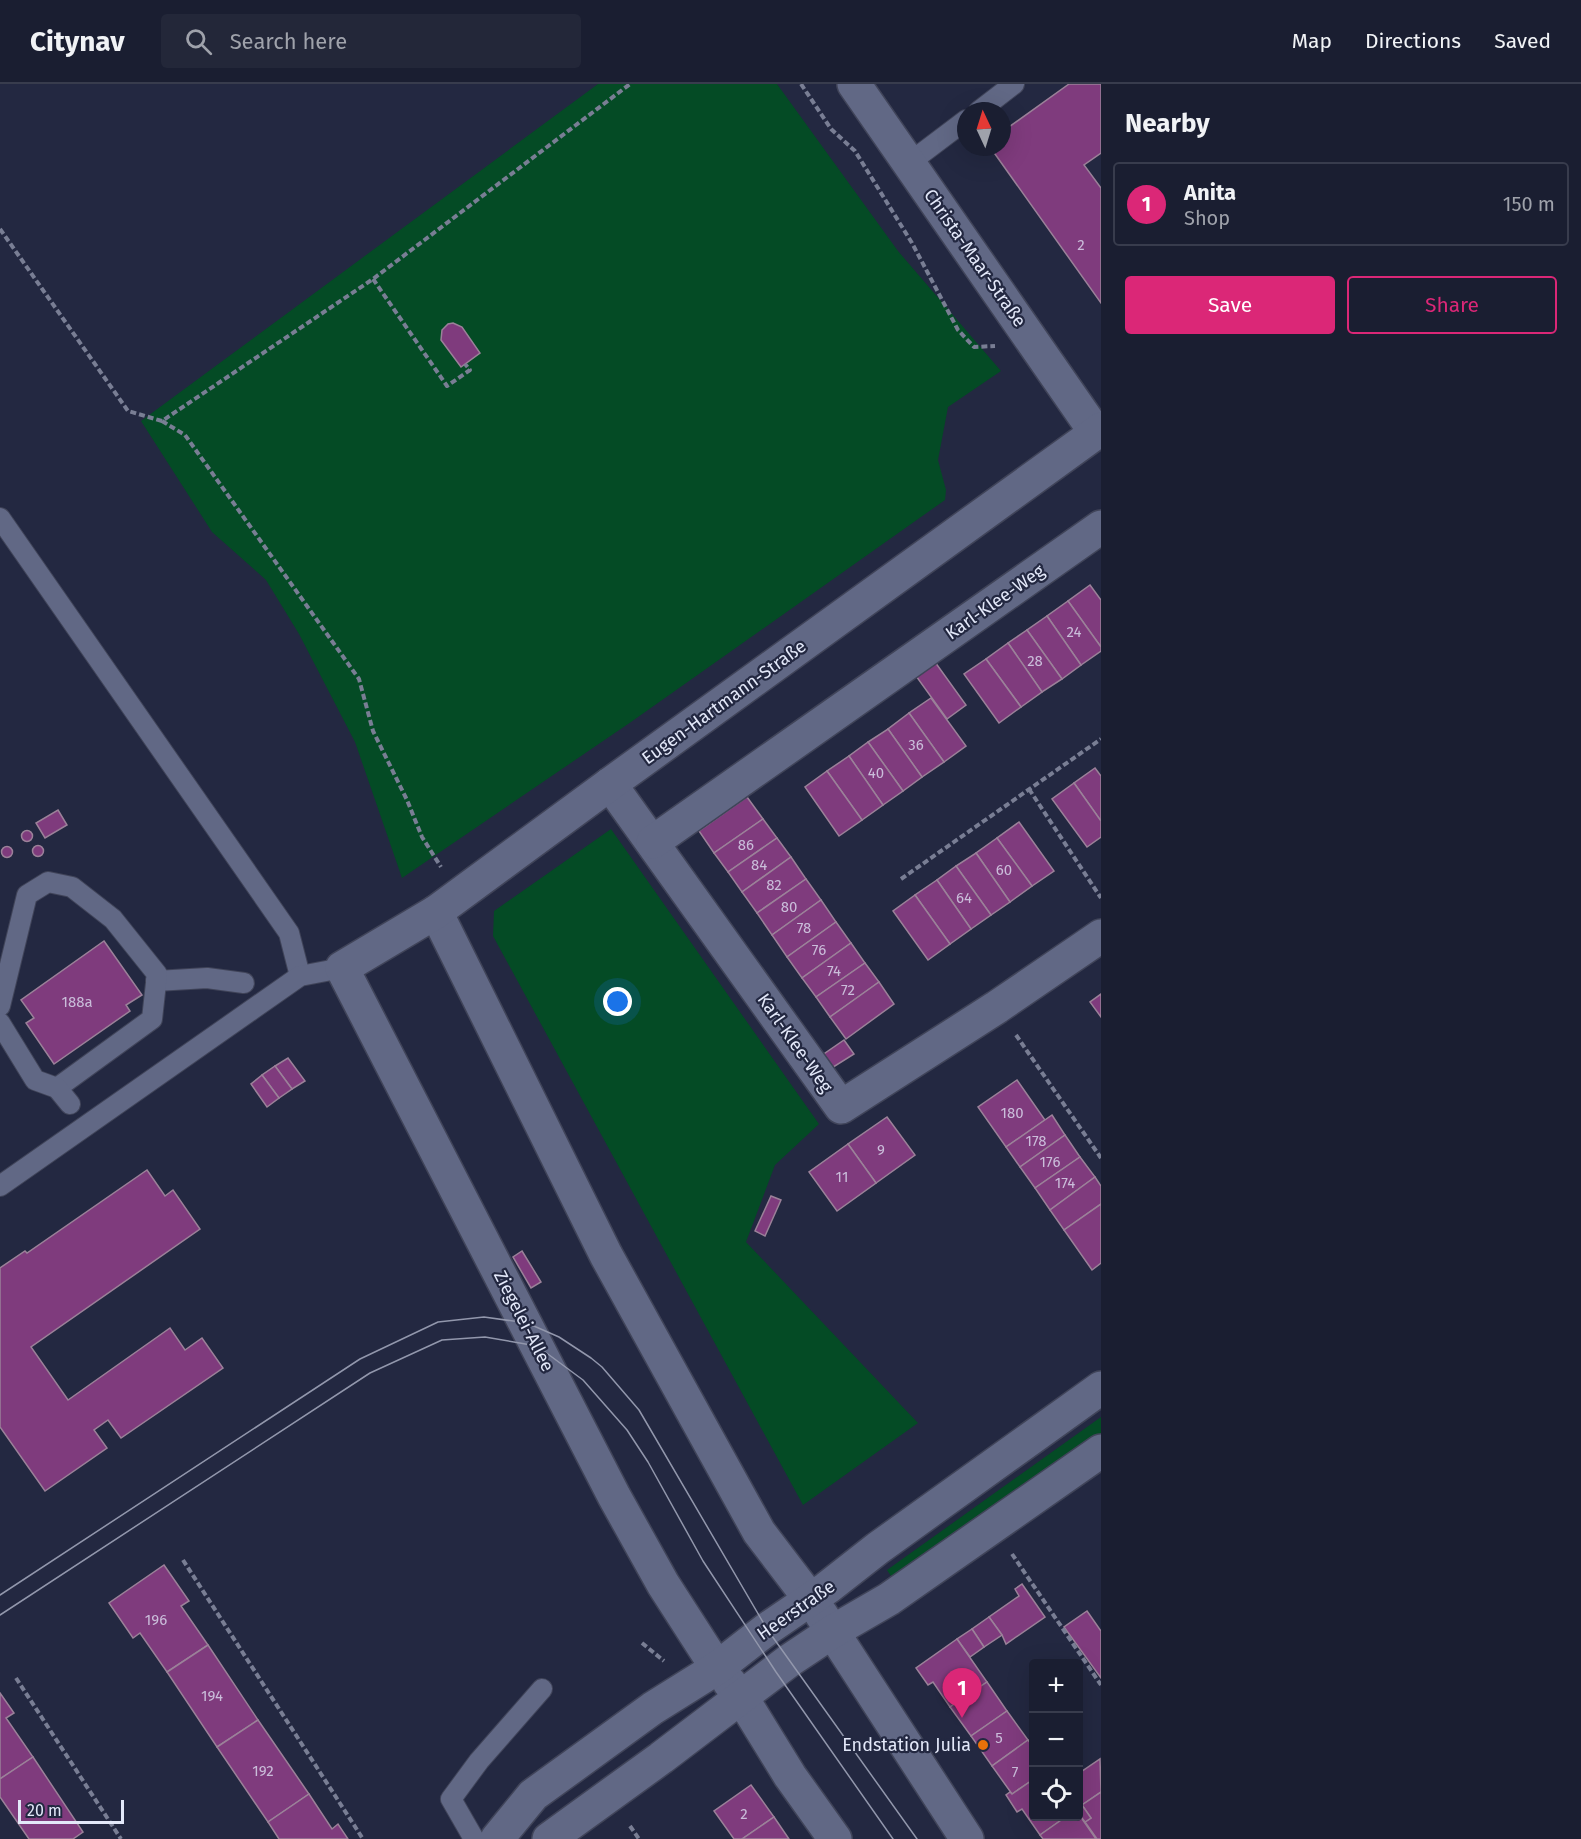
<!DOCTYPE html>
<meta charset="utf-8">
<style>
:root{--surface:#1a1e31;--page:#232739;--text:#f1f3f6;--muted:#9fa2ab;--line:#383c4d;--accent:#db2777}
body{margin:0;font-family:"Fira Sans",sans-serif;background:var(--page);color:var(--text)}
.controls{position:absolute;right:18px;bottom:18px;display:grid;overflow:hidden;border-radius:6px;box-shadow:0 6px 24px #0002}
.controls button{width:54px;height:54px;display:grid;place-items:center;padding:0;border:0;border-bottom:2px solid var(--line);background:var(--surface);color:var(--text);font:30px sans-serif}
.compass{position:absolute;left:957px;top:18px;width:54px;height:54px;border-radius:50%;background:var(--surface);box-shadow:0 6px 24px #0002;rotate:356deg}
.scale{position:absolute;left:18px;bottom:15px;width:106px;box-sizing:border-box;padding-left:6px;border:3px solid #e3e8f9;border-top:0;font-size:16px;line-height:21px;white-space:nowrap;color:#e3e8f9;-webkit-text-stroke:4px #232841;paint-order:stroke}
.you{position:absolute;left:618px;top:918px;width:21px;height:21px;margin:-15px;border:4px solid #fff;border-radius:50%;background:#1a73e8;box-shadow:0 0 0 9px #1a73e833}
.badge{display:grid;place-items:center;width:39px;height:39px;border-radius:50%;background:var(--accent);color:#fff;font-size:20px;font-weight:700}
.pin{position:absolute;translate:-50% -50px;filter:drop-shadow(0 2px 3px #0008)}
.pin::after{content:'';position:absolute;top:32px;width:21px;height:18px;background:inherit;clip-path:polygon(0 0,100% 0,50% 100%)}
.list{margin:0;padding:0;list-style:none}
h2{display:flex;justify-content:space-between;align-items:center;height:78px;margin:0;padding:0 24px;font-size:26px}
h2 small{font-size:20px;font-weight:400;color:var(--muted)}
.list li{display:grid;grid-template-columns:39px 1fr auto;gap:18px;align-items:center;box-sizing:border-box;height:84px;margin:0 12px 12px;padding:0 12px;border:2px solid var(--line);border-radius:6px}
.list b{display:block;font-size:22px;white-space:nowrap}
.list p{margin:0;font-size:20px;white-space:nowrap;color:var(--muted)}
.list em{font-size:20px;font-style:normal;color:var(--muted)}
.actions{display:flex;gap:12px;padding:18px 24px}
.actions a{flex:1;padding:14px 0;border:2px solid var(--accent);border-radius:6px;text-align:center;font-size:21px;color:var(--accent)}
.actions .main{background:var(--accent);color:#fff}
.icon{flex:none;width:33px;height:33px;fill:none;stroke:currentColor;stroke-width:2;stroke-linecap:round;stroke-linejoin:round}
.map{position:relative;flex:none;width:1101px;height:1755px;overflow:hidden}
header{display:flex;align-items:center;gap:36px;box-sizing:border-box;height:84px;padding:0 30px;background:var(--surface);border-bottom:2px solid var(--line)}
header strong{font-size:28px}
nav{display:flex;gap:33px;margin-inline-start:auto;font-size:21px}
.search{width:420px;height:54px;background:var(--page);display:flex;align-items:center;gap:15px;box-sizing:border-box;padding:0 21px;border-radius:6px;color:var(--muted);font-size:22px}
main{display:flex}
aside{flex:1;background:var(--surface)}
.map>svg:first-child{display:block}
.green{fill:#044b25}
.building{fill:#7f3b7d;stroke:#9b8199;stroke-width:1.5}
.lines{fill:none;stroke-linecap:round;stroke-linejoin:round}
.lane-casing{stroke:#404459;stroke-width:22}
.street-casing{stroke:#404459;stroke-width:36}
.secondary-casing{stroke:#404459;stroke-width:36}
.path{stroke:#797e94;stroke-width:4;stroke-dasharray:6 3;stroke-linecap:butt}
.lane{stroke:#616885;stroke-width:20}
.street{stroke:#616885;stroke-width:33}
.secondary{stroke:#616885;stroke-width:33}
.tram{stroke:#9297ac;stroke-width:1.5}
.food-dot{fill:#e8710a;stroke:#232841;stroke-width:2}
.labels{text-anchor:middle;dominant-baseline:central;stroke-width:4.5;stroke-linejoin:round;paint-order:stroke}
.number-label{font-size:15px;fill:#cabdda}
.street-label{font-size:18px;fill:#e3e8f9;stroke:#232841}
.poi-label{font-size:18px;fill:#e3e8f9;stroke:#232841;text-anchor:end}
</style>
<header>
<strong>Citynav</strong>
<div class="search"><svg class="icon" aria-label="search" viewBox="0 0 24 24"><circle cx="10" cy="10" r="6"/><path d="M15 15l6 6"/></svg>Search here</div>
<nav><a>Map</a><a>Directions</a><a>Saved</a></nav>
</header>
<main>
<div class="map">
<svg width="1101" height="1755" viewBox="0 0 1101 1755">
<rect width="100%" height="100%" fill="#232841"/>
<g class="green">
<polygon points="598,0 777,0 898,167 1001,287 948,323 938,376 946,406 945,416 631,638 402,794 355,658 299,550 266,496 212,448 141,337"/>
<polygon points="611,745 819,1040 775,1081 746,1158 918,1339 803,1421 493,852 494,827"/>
<polygon points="1101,1333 1101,1349 893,1495 887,1486"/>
</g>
<g class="building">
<polygon points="1069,0 1101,0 1101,69 1084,81 1101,104 1101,219 990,63 1002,63 1002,48"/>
<polygon points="453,239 462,243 480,269 461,283 441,256 442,246 448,240"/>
<polygon points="1090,501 1101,516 1101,563 1068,517"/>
<polygon points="1068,517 1101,563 1101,567 1081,581 1047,532"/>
<polygon points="1047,532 1081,581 1062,595 1027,546"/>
<polygon points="1027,546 1062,595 1042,608 1008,559"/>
<polygon points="1008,559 1042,608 1021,623 986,575"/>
<polygon points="986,575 1021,623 999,639 964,590"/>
<polygon points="935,578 966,621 947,635 916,592"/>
<polygon points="931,614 966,662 944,678 909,629"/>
<polygon points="909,629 944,678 922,693 888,645"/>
<polygon points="888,645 922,693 903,707 868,658"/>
<polygon points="868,658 903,707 883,721 849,672"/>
<polygon points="849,672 883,721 862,736 827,687"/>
<polygon points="1095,684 1101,692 1101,737 1074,699"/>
<polygon points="827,687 862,736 839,752 805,703"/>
<polygon points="1074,699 1101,737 1101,753 1087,763 1052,715"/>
<polygon points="747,713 763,735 714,769 699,747"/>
<polygon points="58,726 67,741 45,754 36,739"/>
<polygon points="763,735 777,754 728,788 714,769"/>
<polygon points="1019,738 1054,787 1032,802 997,754"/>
<circle cx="27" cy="752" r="5.5"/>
<polygon points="777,754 791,773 742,808 728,788"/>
<polygon points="997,754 1032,802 1010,818 976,769"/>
<circle cx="38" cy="767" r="5.5"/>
<circle cx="7" cy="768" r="5.5"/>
<polygon points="976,769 1010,818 991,831 956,782"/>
<polygon points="791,773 806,795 757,829 742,808"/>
<polygon points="956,782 991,831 971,845 937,796"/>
<polygon points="806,795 821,816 772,851 757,829"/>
<polygon points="937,796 971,845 950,860 915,811"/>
<polygon points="915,811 950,860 928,876 893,827"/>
<polygon points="821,816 836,838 787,873 772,851"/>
<polygon points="836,838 851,859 802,894 787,873"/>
<polygon points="104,857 142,911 126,921 130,927 54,980 26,939 34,934 21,916"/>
<polygon points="851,859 865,879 816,913 802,894"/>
<polygon points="865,879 879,898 830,933 816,913"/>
<polygon points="879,898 894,920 846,955 830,933"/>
<polygon points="1101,910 1101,933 1090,918"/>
<polygon points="844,956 854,970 827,987 818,974"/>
<polygon points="288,974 305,997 292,1005 275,982"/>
<polygon points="275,982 292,1005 279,1014 262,991"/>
<polygon points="262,991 279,1014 267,1023 251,1000"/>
<polygon points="1017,996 1045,1036 1006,1063 978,1023"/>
<polygon points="1052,1031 1065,1051 1020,1083 1006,1063"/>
<polygon points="887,1033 915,1071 876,1099 848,1060"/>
<polygon points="1065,1051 1080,1073 1035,1104 1020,1083"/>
<polygon points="848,1060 876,1099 837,1127 809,1088"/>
<polygon points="1080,1073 1095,1093 1050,1126 1035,1104"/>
<polygon points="147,1086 165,1112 173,1106 200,1145 31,1263 68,1316 170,1244 185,1266 202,1254 223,1284 121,1354 108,1336 94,1346 107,1364 45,1407 0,1343 0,1184 25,1167 27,1169"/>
<polygon points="1095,1093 1101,1102 1101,1120 1064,1146 1050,1126"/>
<polygon points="771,1112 781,1116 765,1152 755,1147"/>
<polygon points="1101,1120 1101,1179 1092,1186 1064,1146"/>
<polygon points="522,1167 541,1198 531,1204 513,1173"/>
<polygon points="164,1481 189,1517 181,1522 208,1561 167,1588 140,1549 133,1554 109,1519"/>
<polygon points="1022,1500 1045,1533 1006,1560 1002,1551 989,1533 1019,1512 1015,1505"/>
<polygon points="1087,1527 1101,1547 1101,1594 1064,1543"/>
<polygon points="989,1533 1002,1551 984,1563 972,1545"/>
<polygon points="972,1545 984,1563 970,1573 957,1555"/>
<polygon points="957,1555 987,1598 950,1623 933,1598 928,1601 916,1584"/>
<polygon points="208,1561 258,1636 217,1663 167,1588"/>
<polygon points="987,1598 1007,1627 971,1652 950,1623"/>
<polygon points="0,1609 14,1629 6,1634 33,1673 0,1695"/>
<polygon points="1007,1627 1028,1656 992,1682 971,1652"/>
<polygon points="258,1636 309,1710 268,1738 217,1663"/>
<polygon points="1028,1656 1034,1664 1034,1695 1012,1710 992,1682"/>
<polygon points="33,1673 83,1748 73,1755 29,1755 0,1713 0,1695"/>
<polygon points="1100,1675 1101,1708 1082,1721 1078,1716 1078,1690"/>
<polygon points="1034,1695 1034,1732 1067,1732 1040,1751 1022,1725 1017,1728 1006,1711 1010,1708 1012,1710"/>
<polygon points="751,1701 774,1733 742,1755 734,1755 714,1727"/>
<polygon points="1101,1708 1101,1755 1097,1755 1085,1738 1091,1734 1082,1721"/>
<polygon points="309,1710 332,1745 338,1740 348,1755 279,1755 268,1738"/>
<polygon points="1082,1721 1091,1734 1085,1738 1078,1729 1078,1724"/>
<polygon points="1078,1729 1096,1755 1043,1755 1040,1751 1067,1732 1078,1732"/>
<polygon points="774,1733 789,1755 742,1755"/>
</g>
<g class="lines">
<defs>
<g id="lane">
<polyline points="979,27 1014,0"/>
<polyline points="909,79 966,36"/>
<polyline points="0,434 289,849 300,892"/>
<polyline points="156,897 207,894 244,899"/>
<polyline points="0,922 27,811 48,798 72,803 113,835 157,890 152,935 57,1004"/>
<polyline points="0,939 35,996 57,1004 70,1020"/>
<polyline points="0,1102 300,892 342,884"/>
<polyline points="474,1755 451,1715 479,1677 542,1605"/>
</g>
<g id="street">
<polyline points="854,0 1096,349"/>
<polyline points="610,700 841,1023 997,923 1101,852"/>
<polyline points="653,758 1101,443"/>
<polyline points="436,828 606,1171 759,1448 810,1515"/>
<polyline points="717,1584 663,1500 614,1412 342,884 436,828 610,700 1101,345"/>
</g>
<g id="secondary">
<polyline points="821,1530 967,1755"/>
<polyline points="729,1598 742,1614 790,1692 835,1755"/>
<polyline points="497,1755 533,1711 653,1624 717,1584 767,1545 827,1504 878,1464 1101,1304"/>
<polyline points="549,1755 661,1674 790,1576 832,1548 889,1515 1101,1367"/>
</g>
</defs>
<use href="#lane" class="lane-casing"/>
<use href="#street" class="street-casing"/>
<use href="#secondary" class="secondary-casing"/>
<g class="path">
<polyline points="801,0 831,45 855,67 912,159 958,246 974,263 995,262"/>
<polyline points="0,145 128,327 162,337 373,195 630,0"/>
<polyline points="373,195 447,302 470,286 465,280"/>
<polyline points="162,337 185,351 359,595 373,647 407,716 422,753 441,783"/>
<polyline points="1029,705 1101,814"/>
<polyline points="901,795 1101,655"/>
<polyline points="1016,951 1101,1074"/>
<polyline points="1012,1470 1101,1601"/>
<polyline points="183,1476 363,1755"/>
<polyline points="642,1559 664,1577"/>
<polyline points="16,1594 121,1755"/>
<polyline points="630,1742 639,1755"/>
</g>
<use href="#lane" class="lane"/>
<use href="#street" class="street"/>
<use href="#secondary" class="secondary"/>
<g class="tram">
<polyline points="0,1511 360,1275 438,1238 484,1233 527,1239 559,1253 591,1274 602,1283 639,1326 767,1545 917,1755"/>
<polyline points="0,1531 370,1289 442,1256 485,1253 537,1262 583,1296 627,1346 648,1378 703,1477 776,1588 893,1755"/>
</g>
</g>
<circle class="food-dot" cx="983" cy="1661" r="6"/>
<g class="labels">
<g class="number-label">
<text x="1081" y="161">2</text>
<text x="1074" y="548">24</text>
<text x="1035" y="577">28</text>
<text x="916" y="661">36</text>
<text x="876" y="689">40</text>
<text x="746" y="761">86</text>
<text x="759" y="781">84</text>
<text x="1004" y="786">60</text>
<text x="774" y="801">82</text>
<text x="964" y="814">64</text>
<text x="789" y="823">80</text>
<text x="804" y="844">78</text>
<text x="819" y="866">76</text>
<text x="834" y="887">74</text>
<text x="848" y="906">72</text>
<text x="77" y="918">188a</text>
<text x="1012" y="1029">180</text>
<text x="1036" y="1057">178</text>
<text x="881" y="1066">9</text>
<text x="1050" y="1078">176</text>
<text x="842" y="1093">11</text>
<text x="1065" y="1099">174</text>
<text x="156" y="1536">196</text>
<text x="212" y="1612">194</text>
<text x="999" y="1654">5</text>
<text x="263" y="1687">192</text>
<text x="1015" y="1688">7</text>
<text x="744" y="1730">2</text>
</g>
<g class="street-label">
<text transform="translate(975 174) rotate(55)">Christa-Maar-Straße</text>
<text transform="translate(995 518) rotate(-35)">Karl-Klee-Weg</text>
<text transform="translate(724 618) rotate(-36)">Eugen-Hartmann-Straße</text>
<text transform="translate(795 959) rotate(55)">Karl-Klee-Weg</text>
<text transform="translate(524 1237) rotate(63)">Ziegelei-Allee</text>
<text transform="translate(796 1526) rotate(-35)">Heerstraße</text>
</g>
<g class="poi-label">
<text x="971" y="1661">Endstation Julia</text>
</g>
</g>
</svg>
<div class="controls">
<button>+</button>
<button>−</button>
<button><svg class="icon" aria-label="locate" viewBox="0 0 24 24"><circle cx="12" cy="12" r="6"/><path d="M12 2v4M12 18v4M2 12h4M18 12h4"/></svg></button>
</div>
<svg class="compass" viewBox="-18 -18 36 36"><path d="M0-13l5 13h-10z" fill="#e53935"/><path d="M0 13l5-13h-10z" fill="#9fa2ab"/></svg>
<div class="scale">20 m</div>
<div class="you"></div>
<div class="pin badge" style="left:962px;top:1634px">1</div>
</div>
<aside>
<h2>Nearby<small></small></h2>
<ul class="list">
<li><span class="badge">1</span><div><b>Anita</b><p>Shop</p></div><em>150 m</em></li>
</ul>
<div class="actions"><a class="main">Save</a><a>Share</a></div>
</aside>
</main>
